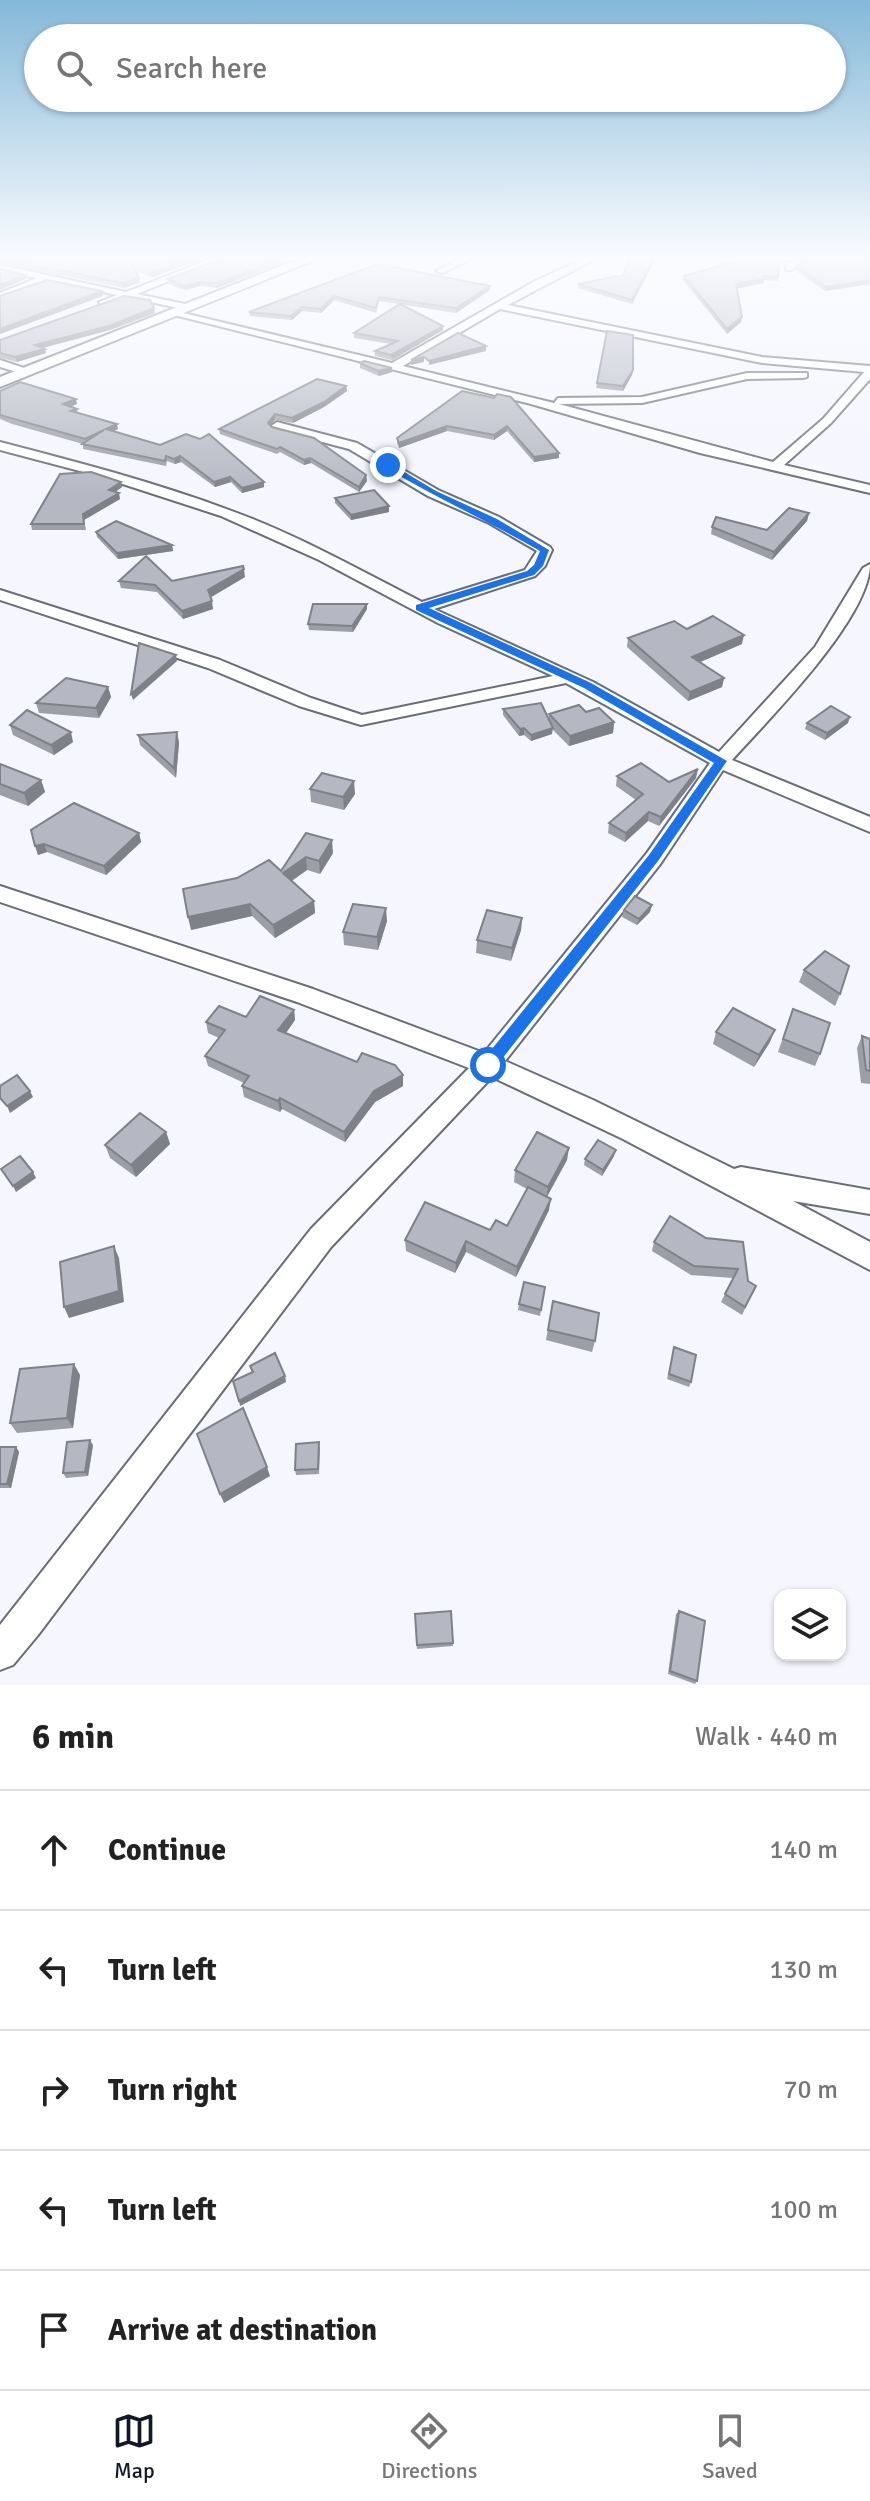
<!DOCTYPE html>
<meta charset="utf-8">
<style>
:root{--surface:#fff;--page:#f2f2f2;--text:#222;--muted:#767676;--line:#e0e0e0;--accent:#111827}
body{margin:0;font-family:Signika,sans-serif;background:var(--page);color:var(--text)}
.controls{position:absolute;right:24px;bottom:24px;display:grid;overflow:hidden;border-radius:16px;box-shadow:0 2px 6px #0004}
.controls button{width:72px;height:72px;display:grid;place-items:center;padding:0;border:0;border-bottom:2px solid var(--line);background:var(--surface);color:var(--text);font:40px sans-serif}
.stop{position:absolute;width:24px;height:24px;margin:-18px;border:6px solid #1a73e8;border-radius:50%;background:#fff}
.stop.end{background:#1a73e8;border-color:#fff;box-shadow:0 2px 8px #0008}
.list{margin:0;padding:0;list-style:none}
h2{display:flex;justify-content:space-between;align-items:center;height:104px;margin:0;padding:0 32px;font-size:34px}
h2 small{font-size:26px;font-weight:400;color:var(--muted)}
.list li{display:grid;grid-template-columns:52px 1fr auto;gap:24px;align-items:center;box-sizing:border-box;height:120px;padding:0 32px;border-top:2px solid var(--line)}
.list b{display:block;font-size:30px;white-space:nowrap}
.list em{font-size:26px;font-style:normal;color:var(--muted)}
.icon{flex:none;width:44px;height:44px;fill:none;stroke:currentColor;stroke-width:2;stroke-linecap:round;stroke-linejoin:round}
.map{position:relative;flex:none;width:870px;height:1685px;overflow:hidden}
.search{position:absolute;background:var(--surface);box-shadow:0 2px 6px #0004;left:24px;right:24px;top:24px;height:88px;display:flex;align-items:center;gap:20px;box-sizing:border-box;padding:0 28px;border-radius:44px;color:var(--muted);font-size:30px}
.sheet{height:704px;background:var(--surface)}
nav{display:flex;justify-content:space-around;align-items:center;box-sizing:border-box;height:112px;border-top:2px solid var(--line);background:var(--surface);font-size:22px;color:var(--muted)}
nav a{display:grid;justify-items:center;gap:4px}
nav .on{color:var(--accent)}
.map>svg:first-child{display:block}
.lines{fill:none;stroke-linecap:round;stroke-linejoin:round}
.street-casing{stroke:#6a6d77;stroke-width:4}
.secondary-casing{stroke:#6a6d77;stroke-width:4}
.street{fill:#fff;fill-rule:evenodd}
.secondary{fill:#fff;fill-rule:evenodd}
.wall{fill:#9c9ea8}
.shaded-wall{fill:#7f8188}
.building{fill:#b5b8c3;stroke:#7f8188;stroke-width:2}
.route{fill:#1a73e8}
</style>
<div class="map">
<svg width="870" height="1685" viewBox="0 0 870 1685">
<rect width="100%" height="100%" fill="#f5f6fe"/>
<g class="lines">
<defs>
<g id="street">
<polygon points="210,259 223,259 137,294 190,305 187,310 128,297 102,307 99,302 117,295 48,281 0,299 0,293 37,278 0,271 0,265 126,292"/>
<polygon points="459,259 471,259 443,273 436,271"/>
<path d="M 583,259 L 595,259 L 508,305 L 762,357 L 870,366 L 870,379 L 831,423 L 784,465 L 870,485 L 870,493 L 700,453 L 531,404 L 166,313 L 171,310 L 392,363 L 535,281 ZM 500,309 L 762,363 L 864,372 L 823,419 L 773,462 L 559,404 L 642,403 L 747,379 L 803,378 L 807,377 L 807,373 L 747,373 L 642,397 L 558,398 L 554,403 L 403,366 Z"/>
<polygon points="796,259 806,259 792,270 786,270 786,266"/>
<polygon points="0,360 27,369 28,371 23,374 0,367"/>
<path d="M 277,422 L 357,443 L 438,490 L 499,517 L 550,547 L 552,550 L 545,566 L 535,576 L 434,609 L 593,682 L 719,752 L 815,647 L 863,568 L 870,564 C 870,618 770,718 732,760 L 870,817 L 870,832 L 723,770 L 661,863 L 505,1061 L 593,1100 L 734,1169 L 741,1167 L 870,1190 L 870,1214 L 793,1201 L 870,1242 L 870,1270 L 623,1139 L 492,1077 L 331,1247 L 38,1635 L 13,1665 L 0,1670 L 0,1625 L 311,1229 L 469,1068 L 297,1002 L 0,902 L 0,886 L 313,989 L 484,1053 L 647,853 L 710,763 L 566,683 L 361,725 L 299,706 L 208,668 L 0,600 L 0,590 L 220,660 L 311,698 L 362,715 L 553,676 L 438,623 L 319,560 L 221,516 L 95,475 L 0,450 L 0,442 C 77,462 154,482 229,510 C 296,534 359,570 422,602 L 525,570 L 537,551 L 489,523 L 428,496 L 349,449 L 273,429 L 271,426 Z"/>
</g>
<polygon id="secondary" points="299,259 317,259 0,387 0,377"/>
</defs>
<use href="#street" class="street-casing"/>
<use href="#secondary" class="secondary-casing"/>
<use href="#street" class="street"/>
<use href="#secondary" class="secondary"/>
</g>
<g class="wall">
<polygon points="0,260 200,260 152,277 136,271 140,282 124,288 0,263"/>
<polygon points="218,260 290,260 217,288 200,286 185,290 168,284 167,279"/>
<polygon points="655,260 632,304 578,288 578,284 623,275"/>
<polygon points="739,260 791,260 785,263 780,260 778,281 764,280 764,283 737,288 742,317 741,322 727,334 683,280 684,276"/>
<polygon points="870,260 870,284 825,291 796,271 797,266"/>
<polygon points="377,264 490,290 456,313 379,301 376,313 334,300 321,313 302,311 292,320 250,316 249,312"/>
<polygon points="155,313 110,330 43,348 46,353 17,362 0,358 0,340"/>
<polygon points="443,330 392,360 375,356 375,351 391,344 354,338 354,333"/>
<polygon points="607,331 633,370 632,375 623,391 596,388"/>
<polygon points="360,363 392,368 392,372 379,376 360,368"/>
<polygon points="346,386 347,391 324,407 293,423 275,420 270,425 366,475 367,481 359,492 311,463 304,465 280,452 277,454 220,434 219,429"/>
<polygon points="0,391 77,404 70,407 77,409 78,413 118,429 113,431 264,487 242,493 231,482 215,487 181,462 175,464 167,461 166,466 83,449 83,444 12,424 0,419"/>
<polygon points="462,391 559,458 534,462 507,431 494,440 447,431 399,448 397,443 397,438"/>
<polygon points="121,482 122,487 115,492 120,499 84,520 86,530 32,530 31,524"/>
<polygon points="335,498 389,506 389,512 351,520 335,503"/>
<polygon points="809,513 807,521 772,560 711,534 712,527 767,530"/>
<polygon points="96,532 172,545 173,551 118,559 97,537"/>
<polygon points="245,577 210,598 213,609 183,619 157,592 121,588 119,581 172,581"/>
<polygon points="367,609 353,632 309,630 308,624"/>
<polygon points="687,629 742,644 700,662 724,678 722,687 688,701 627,647 628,638"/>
<polygon points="108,687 111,697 99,718 39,713 36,703"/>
<polygon points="503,709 549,720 549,714 586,712 614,722 613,733 569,746 552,729 552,734 531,741 524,735 519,736 503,715"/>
<polygon points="807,723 848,723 825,740 805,729"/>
<polygon points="10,725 73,742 54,755 13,735"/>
<polygon points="177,732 179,743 176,778 140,745 138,735"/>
<polygon points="0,764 41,780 45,792 28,806 0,795"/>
<polygon points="617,776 669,782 696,778 659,826 648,821 625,842 608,833 609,823 636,800 616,786"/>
<polygon points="310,789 355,794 344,810 311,802"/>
<polygon points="31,830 139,833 141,842 106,875 47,852 38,855"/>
<polygon points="306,833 333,853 320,874 307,870 292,881 314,901 315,913 275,938 252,916 191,930 281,871"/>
<polygon points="624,910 650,912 637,925 622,917"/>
<polygon points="522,918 521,930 511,961 476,953 477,940"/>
<polygon points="387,921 378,950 344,945 343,932"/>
<polygon points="804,970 840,994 835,1006 799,982"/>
<polygon points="793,1009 820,1054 815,1066 778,1052"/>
<polygon points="294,1010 295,1020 286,1033 403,1086 375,1102 345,1142 282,1109 280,1112 244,1097 242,1086 244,1083 208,1066 205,1056 219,1038 208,1033 206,1022"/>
<polygon points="716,1032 770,1042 754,1067 713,1044"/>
<polygon points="862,1036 870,1039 870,1084 861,1083 857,1048"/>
<polygon points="166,1132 170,1144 136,1177 110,1158 105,1145"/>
<polygon points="614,1156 602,1176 584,1165 585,1159"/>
<polygon points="567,1160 547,1197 549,1210 516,1277 466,1252 455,1273 406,1251 405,1240 490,1230 507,1226 527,1189 514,1182 515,1170"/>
<polygon points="706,1238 748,1281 756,1286 742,1315 721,1302 733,1278 691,1275 652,1251 654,1242"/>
<polygon points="545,1287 540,1316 518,1310 519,1304"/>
<polygon points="553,1301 595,1341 592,1352 546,1340"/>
<polygon points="674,1347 691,1382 689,1387 667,1379"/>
<polygon points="80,1375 73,1428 17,1433 10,1423"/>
<polygon points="93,1445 88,1476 66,1478 63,1473"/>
<polygon points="0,1447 16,1447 19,1452 11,1488 0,1488"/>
<polygon points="320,1447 319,1474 296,1475 295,1470"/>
<polygon points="451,1611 453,1646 417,1649 415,1614"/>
<polygon points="679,1611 697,1681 695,1684 668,1674 676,1614"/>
</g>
<g class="shaded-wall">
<polygon points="188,260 200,260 152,277 151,273"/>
<polygon points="278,260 290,260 217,288 217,283"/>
<polygon points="653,260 655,260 632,304 632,300"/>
<polygon points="25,275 26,279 0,290 0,285"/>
<polygon points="139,278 140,282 124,288 123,283"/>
<polygon points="764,279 764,283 735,289 736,284"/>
<polygon points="870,280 870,284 825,291 826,287"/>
<polygon points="200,282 200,286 185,290 184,286"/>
<polygon points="490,286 490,290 456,313 456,308"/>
<polygon points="102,291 103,296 0,334 0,329"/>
<polygon points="334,296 334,300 321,313 320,309"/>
<polygon points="302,307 302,311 292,320 291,316"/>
<polygon points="154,308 155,313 110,330 37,349 35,345"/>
<polygon points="742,317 741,322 727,334 727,329"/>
<polygon points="443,326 443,330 392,360 391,355"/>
<polygon points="486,346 486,351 429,365 429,361"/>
<polygon points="45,349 46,353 17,362 15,357"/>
<polygon points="424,357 424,362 411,365 411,360"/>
<polygon points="392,368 392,372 379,376 378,371"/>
<polygon points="633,370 632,375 623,391 623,386"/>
<polygon points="346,386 347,391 324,407 293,423 292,418"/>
<polygon points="76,399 77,404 64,409 63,404"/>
<polygon points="275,414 275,420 268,428 268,423"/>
<polygon points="117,424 118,429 107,434 106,429"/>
<polygon points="447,426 447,431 399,448 399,443"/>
<polygon points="507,426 507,431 494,440 494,435"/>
<polygon points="559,453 559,458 534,462 534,457"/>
<polygon points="180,456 181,462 175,464 174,459"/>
<polygon points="310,458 311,463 304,465 304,460"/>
<polygon points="366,475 367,481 359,492 359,487"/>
<polygon points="230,477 231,482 215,487 214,482"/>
<polygon points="121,482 122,487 110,496 109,490"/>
<polygon points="264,482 264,487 242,493 242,488"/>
<polygon points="119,493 120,499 84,520 86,530 83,514"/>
<polygon points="389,506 389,512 351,520 351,515"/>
<polygon points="809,513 807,521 772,560 774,552"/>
<polygon points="172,545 173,551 118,559 117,553"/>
<polygon points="244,569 245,577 209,598 208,590"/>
<polygon points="212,601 213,609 183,619 182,611"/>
<polygon points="367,604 367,609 353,632 352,626"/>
<polygon points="744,635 742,644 691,666 692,657"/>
<polygon points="176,655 177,661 133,700 131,694"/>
<polygon points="724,678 722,687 688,701 690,692"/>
<polygon points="108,687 111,697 99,718 96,708"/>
<polygon points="850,717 848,723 825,740 827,733"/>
<polygon points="614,722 613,733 569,746 570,736"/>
<polygon points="524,728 524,735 519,736 520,729"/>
<polygon points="553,728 552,734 531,741 531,735"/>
<polygon points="71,732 73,742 54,755 51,745"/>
<polygon points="177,732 179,743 176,778 174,768"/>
<polygon points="698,769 696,778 659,826 661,817"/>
<polygon points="41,780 45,792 28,806 24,793"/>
<polygon points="354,781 355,794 344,810 343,797"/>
<polygon points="649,812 648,821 625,842 626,833"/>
<polygon points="139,833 141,842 106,875 104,866"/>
<polygon points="332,840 333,853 320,874 319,861"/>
<polygon points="44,844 47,852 38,855 35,846"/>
<polygon points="306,857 307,870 285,885 283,873"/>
<polygon points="314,901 315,913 275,938 273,925"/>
<polygon points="250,904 252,916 191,930 188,917"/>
<polygon points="652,905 650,912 637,925 639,919"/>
<polygon points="386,908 387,921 378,950 377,937"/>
<polygon points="522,918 521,930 511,961 512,948"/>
<polygon points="294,1010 295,1020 280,1041 278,1030"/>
<polygon points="775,1030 770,1042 754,1067 759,1055"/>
<polygon points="403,1075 403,1086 375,1102 345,1142 344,1132 374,1091"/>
<polygon points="30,1091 33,1097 10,1113 7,1106"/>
<polygon points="280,1098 282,1109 280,1112 278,1101"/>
<polygon points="166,1132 170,1144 136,1177 131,1165"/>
<polygon points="569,1148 567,1160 546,1198 548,1187"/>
<polygon points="616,1150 614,1156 602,1176 603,1170"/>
<polygon points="33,1172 36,1178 16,1192 13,1186"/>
<polygon points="551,1199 549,1210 516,1277 517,1267"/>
<polygon points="466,1241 466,1252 455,1273 456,1263"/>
<polygon points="114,1246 119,1258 124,1302 69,1318 64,1307"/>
<polygon points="74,1364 80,1375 73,1428 67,1418"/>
<polygon points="285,1376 286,1382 240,1406 239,1401"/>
<polygon points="90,1440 93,1445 88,1476 85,1472"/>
<polygon points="16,1447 19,1452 11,1488 7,1484"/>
<polygon points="267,1467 270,1476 224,1503 220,1494"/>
</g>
<g class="building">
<polygon points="8,260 188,260 151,273 133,266 139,278 123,283"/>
<polygon points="218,260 278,260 217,283 200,282 184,286 167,279"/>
<polygon points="629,260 653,260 632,300 578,284 623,275"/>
<polygon points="739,260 780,260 778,277 764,276 764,279 736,284 742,317 727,329 684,276"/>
<polygon points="806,260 870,260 870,280 826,287 797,266"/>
<polygon points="377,264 490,286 456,308 379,297 376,308 334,296 320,309 302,307 291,316 249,312"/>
<polygon points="0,269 25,275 0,285"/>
<polygon points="47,280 102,291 0,329 0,296"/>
<polygon points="124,296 150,300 154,308 109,326 35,345 45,349 15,357 0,353 0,340"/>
<polygon points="400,304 443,326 391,355 375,351 398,341 354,333"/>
<polygon points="607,331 633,335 633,370 623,386 597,383"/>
<polygon points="458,333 486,346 429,361 424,357 411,360"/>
<polygon points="364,361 392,368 378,371 360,363"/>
<polygon points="317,379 346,386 324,402 292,418 275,414 268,423 272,427 314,438 366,475 359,487 310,458 304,460 280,447 277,449 219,429"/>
<polygon points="20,382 76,399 63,404 77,409 71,411 117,424 106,429 160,445 186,434 200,439 209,434 264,482 242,488 230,477 214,482 180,456 174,459 166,456 165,461 82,444 104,430 85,439 0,415 0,391"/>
<polygon points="462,391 494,398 497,394 511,397 559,453 534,457 507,426 494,435 447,426 399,443 397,438"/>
<polygon points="91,472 121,482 109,490 119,493 83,514 84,524 31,524 60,474"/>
<polygon points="374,490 389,506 351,515 335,498"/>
<polygon points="789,508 809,513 774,552 712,527 716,517 767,530"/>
<polygon points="116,521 172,545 117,553 96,532"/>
<polygon points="146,556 172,581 243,566 244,569 208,590 212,601 182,611 155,585 119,581"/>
<polygon points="313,604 367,604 352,626 308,624"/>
<polygon points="713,616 744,635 692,657 724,678 690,692 628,638 674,621 687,629"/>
<polygon points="139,643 176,655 131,694"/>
<polygon points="66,678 108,687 96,708 36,703"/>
<polygon points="541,703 553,728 531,735 524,728 520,729 503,709"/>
<polygon points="579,705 586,712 599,708 614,722 570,736 549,714"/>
<polygon points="831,706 850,717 827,733 807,723"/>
<polygon points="27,710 71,732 51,745 10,725"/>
<polygon points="177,732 174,768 138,735"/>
<polygon points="641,763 669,782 698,769 661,817 649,812 626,833 609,823 643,794 617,776"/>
<polygon points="0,764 41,780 24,793 0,784"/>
<polygon points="322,773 354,781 343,797 310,789"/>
<polygon points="74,803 139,833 104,866 44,844 35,846 31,830"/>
<polygon points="306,833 332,840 319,861 306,857 283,873 314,901 273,925 250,904 188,917 183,889 237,878 269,860 281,871"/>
<polygon points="635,896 652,905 639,919 624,910"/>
<polygon points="353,904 386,908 377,937 343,932"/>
<polygon points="487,910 522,918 512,948 477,940"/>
<polygon points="825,951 849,966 840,994 804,970"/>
<polygon points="260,996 294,1010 278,1030 357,1062 362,1053 395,1065 403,1075 374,1091 344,1132 280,1098 278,1101 242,1086 249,1076 205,1056 225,1030 206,1022 219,1006 246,1017"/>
<polygon points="733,1008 775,1030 759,1055 716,1032"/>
<polygon points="793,1009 830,1023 820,1054 783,1039"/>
<polygon points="862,1036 870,1039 870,1071 866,1070"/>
<polygon points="17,1075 30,1091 7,1106 0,1098 0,1086"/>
<polygon points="140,1113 166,1132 131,1165 105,1145"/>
<polygon points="537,1132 569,1148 548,1187 515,1170"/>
<polygon points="598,1140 616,1150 603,1170 585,1159"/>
<polygon points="20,1156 33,1172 13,1186 1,1169"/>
<polygon points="528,1187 551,1199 517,1267 466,1241 456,1263 405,1240 425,1202 490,1230 496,1220 507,1226"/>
<polygon points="670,1216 706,1238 743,1242 748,1281 756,1286 745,1307 725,1294 738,1269 694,1266 654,1242"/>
<polygon points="114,1246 119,1291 64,1307 60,1262"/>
<polygon points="524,1282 545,1287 541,1310 519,1304"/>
<polygon points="553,1301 599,1313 595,1341 548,1330"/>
<polygon points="674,1347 696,1355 691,1382 669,1374"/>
<polygon points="275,1353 285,1376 239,1401 233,1381 253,1372 250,1366"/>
<polygon points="74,1364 67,1418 10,1423 20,1369"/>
<polygon points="243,1408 267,1467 220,1494 197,1434"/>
<polygon points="90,1440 85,1472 63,1473 67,1442"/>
<polygon points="319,1442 318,1469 295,1470 296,1444"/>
<polygon points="0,1447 16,1447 7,1484 0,1484"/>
<polygon points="451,1611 453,1643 417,1645 415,1614"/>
<polygon points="679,1611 705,1621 697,1681 670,1671"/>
</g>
<linearGradient id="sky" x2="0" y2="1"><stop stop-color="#84b8d8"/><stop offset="0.52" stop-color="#fafbff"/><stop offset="1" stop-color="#fafbff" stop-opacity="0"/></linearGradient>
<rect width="870" height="495" fill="url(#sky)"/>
<path class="route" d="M 385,464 L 391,464 L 436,491 L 497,519 L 549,550 L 543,566 L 534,575 L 429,608 L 591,683 L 727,761 L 658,861 L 494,1069 L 483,1069 L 483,1060 L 649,855 L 714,763 L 584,688 L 416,610 L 416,605 L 527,571 L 534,565 L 540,551 C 489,521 435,498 385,467 Z"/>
</svg>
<div class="controls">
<button><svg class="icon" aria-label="layers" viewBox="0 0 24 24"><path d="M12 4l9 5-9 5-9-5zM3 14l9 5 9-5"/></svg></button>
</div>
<div class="stop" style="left:488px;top:1065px"></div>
<div class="stop end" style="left:388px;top:465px"></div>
<div class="search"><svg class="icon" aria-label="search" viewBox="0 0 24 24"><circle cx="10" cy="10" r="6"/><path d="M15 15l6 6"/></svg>Search here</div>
</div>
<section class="sheet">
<h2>6 min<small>Walk · 440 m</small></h2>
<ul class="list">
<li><svg class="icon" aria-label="ahead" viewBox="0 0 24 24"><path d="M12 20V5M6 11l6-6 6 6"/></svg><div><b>Continue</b></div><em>140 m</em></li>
<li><svg class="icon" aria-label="left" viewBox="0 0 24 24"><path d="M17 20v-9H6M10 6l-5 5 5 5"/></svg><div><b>Turn left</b></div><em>130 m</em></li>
<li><svg class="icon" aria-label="right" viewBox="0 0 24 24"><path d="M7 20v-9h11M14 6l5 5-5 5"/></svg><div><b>Turn right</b></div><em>70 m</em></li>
<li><svg class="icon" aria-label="left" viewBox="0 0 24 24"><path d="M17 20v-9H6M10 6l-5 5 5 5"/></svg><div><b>Turn left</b></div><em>100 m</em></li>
<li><svg class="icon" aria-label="arrive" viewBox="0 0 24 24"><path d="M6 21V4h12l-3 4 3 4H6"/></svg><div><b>Arrive at destination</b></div></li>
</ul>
</section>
<nav>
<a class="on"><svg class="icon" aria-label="map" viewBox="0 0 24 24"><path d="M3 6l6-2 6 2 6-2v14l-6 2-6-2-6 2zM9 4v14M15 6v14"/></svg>Map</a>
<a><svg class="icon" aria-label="directions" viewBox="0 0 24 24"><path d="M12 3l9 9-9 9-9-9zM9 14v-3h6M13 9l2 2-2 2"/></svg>Directions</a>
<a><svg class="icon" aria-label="saved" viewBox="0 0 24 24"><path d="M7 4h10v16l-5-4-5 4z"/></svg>Saved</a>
</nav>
